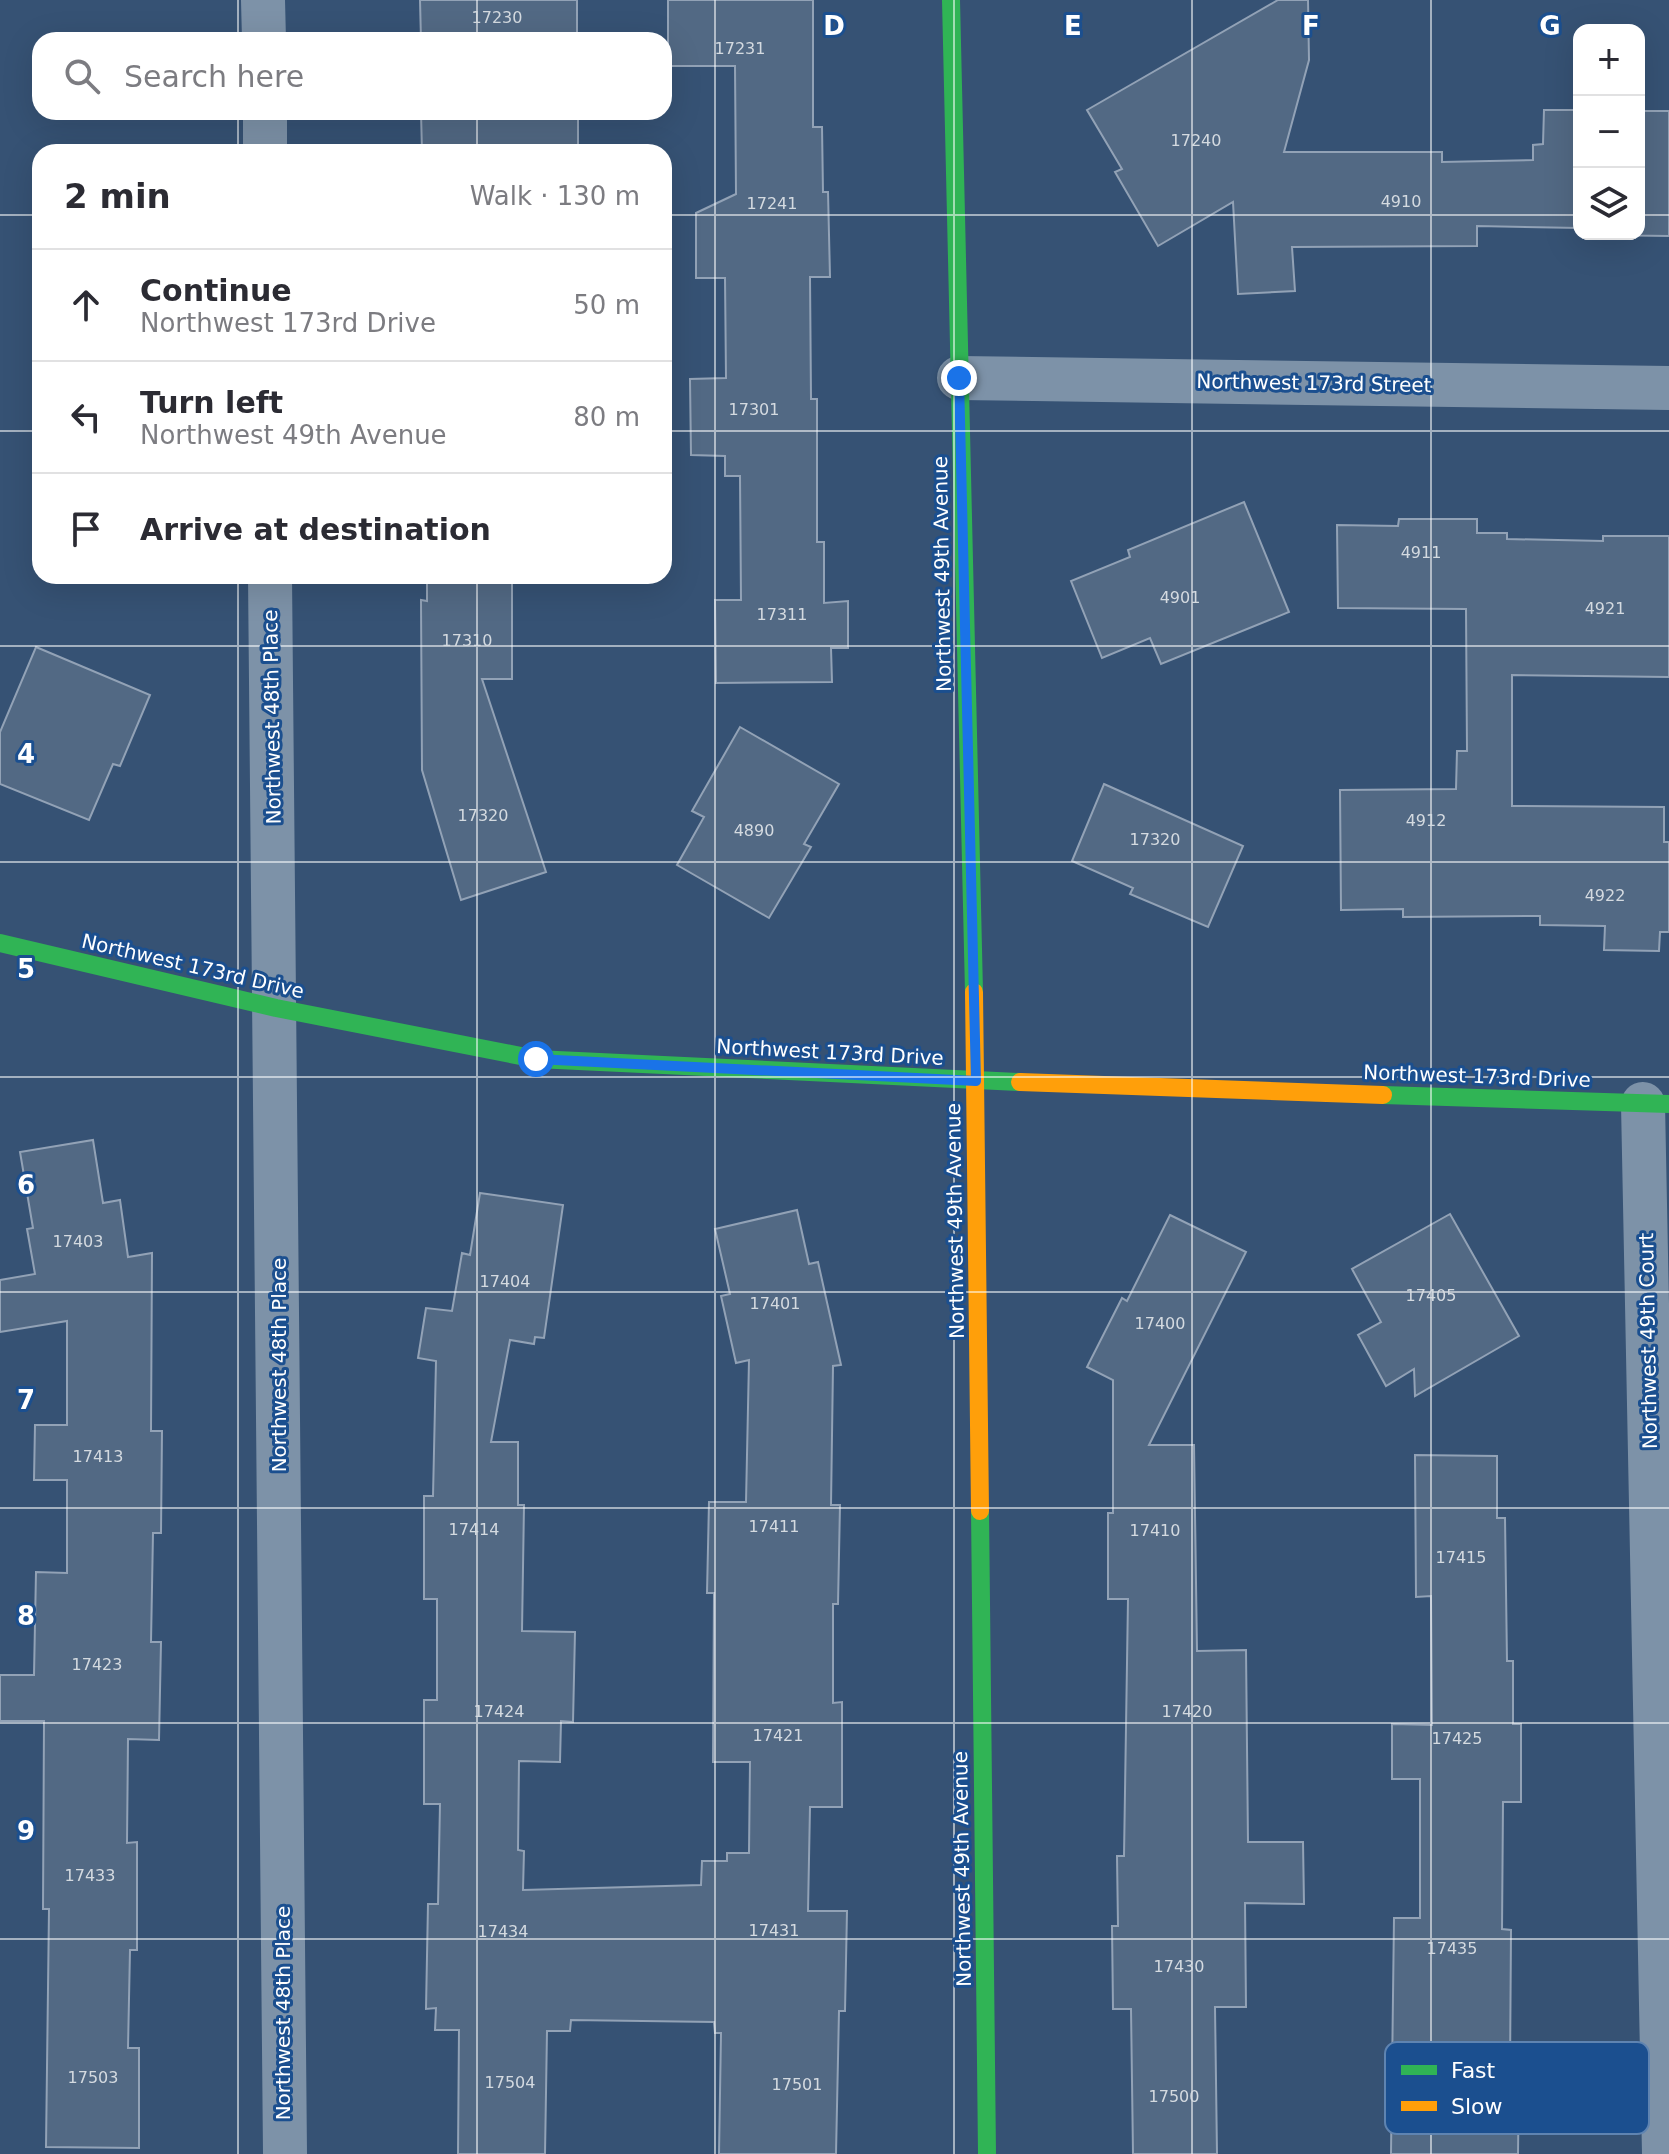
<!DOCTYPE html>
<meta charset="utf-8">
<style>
:root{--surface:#fff;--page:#f7f7f7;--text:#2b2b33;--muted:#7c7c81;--line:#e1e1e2}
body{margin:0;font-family:"DejaVu Sans",sans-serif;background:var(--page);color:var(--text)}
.controls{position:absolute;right:24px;top:24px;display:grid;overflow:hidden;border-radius:16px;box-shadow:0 8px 32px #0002}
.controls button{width:72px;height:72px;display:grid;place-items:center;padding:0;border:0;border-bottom:2px solid var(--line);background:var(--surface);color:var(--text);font:40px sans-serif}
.stop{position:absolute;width:24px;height:24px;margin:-18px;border:6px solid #1a73e8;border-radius:50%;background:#fff}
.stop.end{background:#1a73e8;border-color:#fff;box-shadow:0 2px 8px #0008}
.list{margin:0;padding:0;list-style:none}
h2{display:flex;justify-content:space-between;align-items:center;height:104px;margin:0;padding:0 32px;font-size:34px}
h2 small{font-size:26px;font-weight:400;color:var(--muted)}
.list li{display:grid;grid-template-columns:52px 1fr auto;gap:24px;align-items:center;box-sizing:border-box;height:112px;padding:0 32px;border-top:2px solid var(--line)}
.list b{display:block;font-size:30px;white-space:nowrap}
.list p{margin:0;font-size:26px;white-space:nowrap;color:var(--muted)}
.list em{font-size:26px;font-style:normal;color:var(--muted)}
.icon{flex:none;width:44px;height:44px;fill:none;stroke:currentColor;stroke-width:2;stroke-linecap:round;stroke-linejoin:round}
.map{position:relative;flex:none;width:1669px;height:2154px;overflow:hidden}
.search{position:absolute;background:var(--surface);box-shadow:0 8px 32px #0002;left:32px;top:32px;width:640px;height:88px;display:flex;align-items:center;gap:20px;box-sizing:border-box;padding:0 28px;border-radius:24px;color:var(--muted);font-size:30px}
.panel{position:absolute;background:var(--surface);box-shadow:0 8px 32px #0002;left:32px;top:144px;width:640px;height:440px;border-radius:24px}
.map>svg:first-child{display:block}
.building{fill:#526984;stroke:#92a2b6;stroke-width:2}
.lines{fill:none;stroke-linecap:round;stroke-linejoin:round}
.street{stroke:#7d92a8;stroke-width:44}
.fast{stroke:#30b455;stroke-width:18}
.slow{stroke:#ff9f0a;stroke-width:18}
.route{stroke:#1a73e8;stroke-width:10}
.grid{fill:none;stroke:#fff;stroke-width:2;stroke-opacity:0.55}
.labels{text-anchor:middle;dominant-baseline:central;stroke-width:6;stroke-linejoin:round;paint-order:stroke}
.number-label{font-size:16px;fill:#d4dae0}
.street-label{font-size:20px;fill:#fff;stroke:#1b4f8f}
.key{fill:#1b4f8f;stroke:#5f84b1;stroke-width:2}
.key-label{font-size:22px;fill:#fff}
.grid-label{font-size:26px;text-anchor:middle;font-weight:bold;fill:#fff;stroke:#1b4f8f;stroke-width:6;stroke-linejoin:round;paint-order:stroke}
</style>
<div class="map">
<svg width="1669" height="2154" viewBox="0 0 1669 2154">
<rect width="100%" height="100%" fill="#365274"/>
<g class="building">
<polygon points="420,0 577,0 577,40 421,40"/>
<polygon points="668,0 813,0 813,127 822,127 823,192 828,192 830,277 810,277 811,399 817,399 817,542 824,542 824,603 848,601 848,648 831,648 832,682 716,683 715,600 741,600 740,476 725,476 725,456 691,455 690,379 726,378 725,278 696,278 696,213 736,194 735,66 668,66"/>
<polygon points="1278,0 1308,0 1309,60 1284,152 1442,152 1442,162 1533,160 1533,145 1543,144 1544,110 1579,110 1579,228 1477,226 1477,246 1292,247 1295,291 1238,294 1233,202 1158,246 1115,172 1122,169 1087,110"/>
<polygon points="1639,111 1669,111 1669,236 1596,235 1639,234"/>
<polygon points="421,112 578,112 578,152 422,152"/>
<polygon points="1244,502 1289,612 1161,664 1150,638 1102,658 1071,581 1130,557 1128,550"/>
<polygon points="1399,519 1477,519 1477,533 1507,533 1507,539 1603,541 1603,536 1669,536 1669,677 1512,675 1512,806 1664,807 1664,842 1669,842 1669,932 1660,932 1659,951 1604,950 1605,926 1540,925 1540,916 1403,917 1403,909 1341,910 1340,790 1456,789 1457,751 1467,751 1466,609 1338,608 1337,525 1398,526"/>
<polygon points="427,576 512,576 512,679 482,679 546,872 461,900 422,770 421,600 427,601"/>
<polygon points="36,647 150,695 120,766 113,764 89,820 0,784 0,732"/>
<polygon points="740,727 839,784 804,844 811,847 769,918 677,865 704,817 692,811"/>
<polygon points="1104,784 1243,846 1208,927 1130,894 1133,888 1072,861"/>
<polygon points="93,1140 103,1203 120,1200 128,1257 152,1253 151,1431 162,1431 161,1533 153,1533 151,1642 161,1642 159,1740 128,1739 127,1843 137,1842 137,1950 130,1950 128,2048 139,2048 139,2148 46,2147 49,1909 43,1909 44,1721 0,1721 0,1675 34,1675 36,1572 67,1573 67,1480 34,1480 35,1425 67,1425 67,1321 0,1332 0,1280 35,1274 27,1229 33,1228 20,1152"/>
<polygon points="480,1193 563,1205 544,1338 535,1337 534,1344 510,1340 491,1442 518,1442 518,1505 524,1505 522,1631 575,1632 573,1722 561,1721 560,1762 519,1761 518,1850 524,1851 523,1890 701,1885 702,1861 727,1861 727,1853 749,1853 750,1762 713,1762 714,1593 707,1593 709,1502 746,1502 749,1360 736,1363 721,1296 730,1294 715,1229 797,1210 809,1264 818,1262 841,1365 833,1366 831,1505 840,1505 838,1604 833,1604 833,1703 842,1702 842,1807 810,1807 808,1911 847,1911 845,2011 839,2011 836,2154 719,2154 721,2033 715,2033 714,2022 571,2020 570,2031 547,2031 545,2154 458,2154 459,2030 435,2030 436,2008 426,2009 428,1904 438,1904 440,1804 424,1804 424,1700 437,1700 437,1599 424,1599 424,1496 433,1496 436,1361 418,1358 426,1308 452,1311 462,1253 470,1255"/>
<polygon points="1450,1214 1519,1336 1415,1396 1414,1369 1386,1386 1358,1335 1381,1322 1352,1269"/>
<polygon points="1170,1215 1246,1252 1149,1445 1194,1445 1197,1651 1246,1650 1248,1842 1303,1842 1304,1904 1245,1903 1246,2007 1215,2007 1217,2154 1133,2154 1131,2009 1113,2009 1112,1926 1118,1926 1117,1856 1124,1856 1128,1599 1108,1599 1108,1513 1113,1513 1113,1380 1087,1367 1122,1298 1127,1301"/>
<polygon points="1415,1455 1497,1456 1497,1518 1505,1518 1507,1661 1513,1661 1513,1724 1521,1724 1521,1802 1503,1802 1502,1929 1511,1930 1510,2071 1519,2072 1518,2154 1391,2154 1394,1918 1420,1918 1420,1779 1392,1779 1392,1724 1432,1725 1431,1596 1416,1597"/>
</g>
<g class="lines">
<g class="street">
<polyline points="263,0 264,40"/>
<polyline points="265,112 265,152"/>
<polyline points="959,378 1669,388"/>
<polyline points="270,576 285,2154"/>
<polyline points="1643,1104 1664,2154"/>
</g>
<g class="fast">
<polyline points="951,0 974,992"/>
<polyline points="0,943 276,1008 536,1059 1020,1082"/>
<polyline points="1383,1095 1669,1104"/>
<polyline points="980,1511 987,2154"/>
</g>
<g class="slow">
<polyline points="974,992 980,1511"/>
<polyline points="1020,1082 1383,1095"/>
</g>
</g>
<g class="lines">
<polyline class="route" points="536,1059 976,1081 959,378"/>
</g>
<path class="grid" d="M 238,0 L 238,40M 477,0 L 477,40M 715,0 L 715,2154M 954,0 L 954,2154M 1192,0 L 1192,2154M 1431,0 L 1431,2154M 238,112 L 238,152M 477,112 L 477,152M 0,215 L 40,215M 664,215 L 1579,215M 1639,215 L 1669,215M 0,431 L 40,431M 664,431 L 1669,431M 238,576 L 238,2154M 477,576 L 477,2154M 0,646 L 1669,646M 0,862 L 1669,862M 0,1077 L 1669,1077M 0,1292 L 1669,1292M 0,1508 L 1669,1508M 0,1723 L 1669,1723M 0,1939 L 1669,1939"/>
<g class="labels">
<g class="number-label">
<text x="497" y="17">17230</text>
<text x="740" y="48">17231</text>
<text x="1196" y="140">17240</text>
<text x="1401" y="201">4910</text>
<text x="772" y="203">17241</text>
<text x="754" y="409">17301</text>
<text x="1421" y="552">4911</text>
<text x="1180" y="597">4901</text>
<text x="1605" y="608">4921</text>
<text x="782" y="614">17311</text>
<text x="467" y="640">17310</text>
<text x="483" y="815">17320</text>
<text x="1426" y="820">4912</text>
<text x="754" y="830">4890</text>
<text x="1155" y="839">17320</text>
<text x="1605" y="895">4922</text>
<text x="78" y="1241">17403</text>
<text x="505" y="1281">17404</text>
<text x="1431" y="1295">17405</text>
<text x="775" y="1303">17401</text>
<text x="1160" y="1323">17400</text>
<text x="98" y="1456">17413</text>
<text x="774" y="1526">17411</text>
<text x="474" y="1529">17414</text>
<text x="1155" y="1530">17410</text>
<text x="1461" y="1557">17415</text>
<text x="97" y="1664">17423</text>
<text x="499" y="1711">17424</text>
<text x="1187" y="1711">17420</text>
<text x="778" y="1735">17421</text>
<text x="1457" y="1738">17425</text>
<text x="90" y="1875">17433</text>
<text x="774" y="1930">17431</text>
<text x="503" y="1931">17434</text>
<text x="1452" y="1948">17435</text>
<text x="1179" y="1966">17430</text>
<text x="93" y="2077">17503</text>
<text x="510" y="2082">17504</text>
<text x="797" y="2084">17501</text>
<text x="1174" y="2096">17500</text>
</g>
<g class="street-label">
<text transform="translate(1314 383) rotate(1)">Northwest 173rd Street</text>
<text transform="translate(942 574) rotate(-91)">Northwest 49th Avenue</text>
<text transform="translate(272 717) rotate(-91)">Northwest 48th Place</text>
<text transform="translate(193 966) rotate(13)">Northwest 173rd Drive</text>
<text transform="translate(830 1052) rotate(3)">Northwest 173rd Drive</text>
<text transform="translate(1477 1076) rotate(2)">Northwest 173rd Drive</text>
<text transform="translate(955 1221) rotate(-91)">Northwest 49th Avenue</text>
<text transform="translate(1648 1341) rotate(-91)">Northwest 49th Court</text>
<text transform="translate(279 1365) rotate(-90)">Northwest 48th Place</text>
<text transform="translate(962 1869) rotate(-91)">Northwest 49th Avenue</text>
<text transform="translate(283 2013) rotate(-90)">Northwest 48th Place</text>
</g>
</g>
<rect x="1385" y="2042" width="264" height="92" rx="12" class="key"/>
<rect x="1401" y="2065" width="36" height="10" fill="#30b455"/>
<rect x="1401" y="2101" width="36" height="10" fill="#ff9f0a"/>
<g class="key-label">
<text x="1451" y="2078">Fast</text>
<text x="1451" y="2114">Slow</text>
</g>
<g class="grid-label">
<text x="834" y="35">D</text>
<text x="1073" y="35">E</text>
<text x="1311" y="35">F</text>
<text x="1550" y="35">G</text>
<text x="26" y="763">4</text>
<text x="26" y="978">5</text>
<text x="26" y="1194">6</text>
<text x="26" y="1409">7</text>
<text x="26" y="1625">8</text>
<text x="26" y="1840">9</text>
</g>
</svg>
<div class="controls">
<button>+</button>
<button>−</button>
<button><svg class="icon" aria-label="layers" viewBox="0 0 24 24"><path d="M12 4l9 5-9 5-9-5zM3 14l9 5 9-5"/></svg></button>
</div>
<div class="stop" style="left:536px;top:1059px"></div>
<div class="stop end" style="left:959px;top:378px"></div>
<div class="search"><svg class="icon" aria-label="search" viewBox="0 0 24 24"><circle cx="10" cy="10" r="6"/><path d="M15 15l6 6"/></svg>Search here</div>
<section class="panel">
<h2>2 min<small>Walk · 130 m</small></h2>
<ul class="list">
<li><svg class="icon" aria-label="ahead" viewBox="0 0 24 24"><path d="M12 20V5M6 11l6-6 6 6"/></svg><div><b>Continue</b><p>Northwest 173rd Drive</p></div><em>50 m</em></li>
<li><svg class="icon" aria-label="left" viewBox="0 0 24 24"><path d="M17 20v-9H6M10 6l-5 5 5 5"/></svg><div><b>Turn left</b><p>Northwest 49th Avenue</p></div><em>80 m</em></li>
<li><svg class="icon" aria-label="arrive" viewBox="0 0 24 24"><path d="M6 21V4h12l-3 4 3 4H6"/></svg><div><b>Arrive at destination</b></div></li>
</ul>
</section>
</div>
